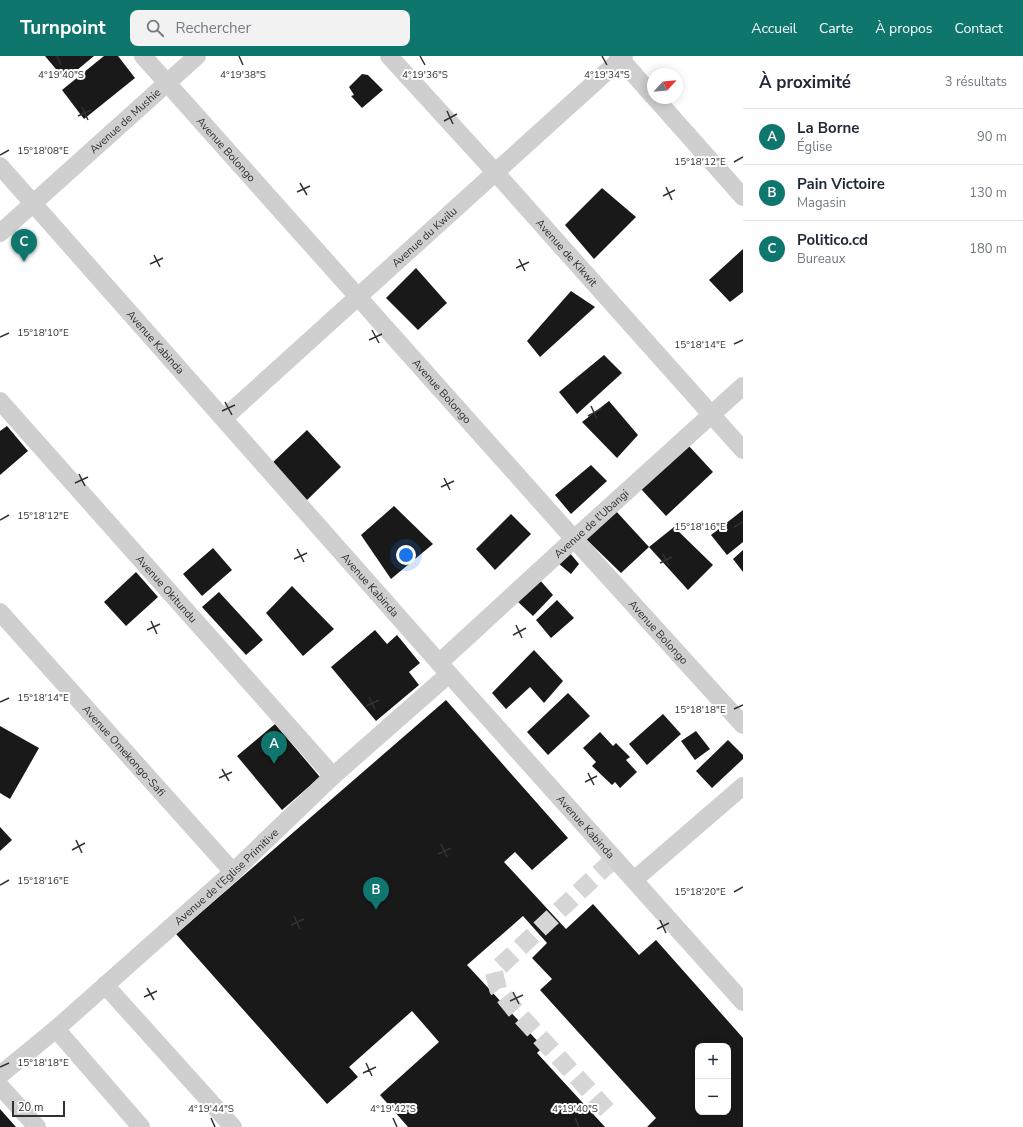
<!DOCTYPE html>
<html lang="fr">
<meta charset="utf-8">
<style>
:root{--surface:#fff;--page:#f2f2f3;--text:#1f2937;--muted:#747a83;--line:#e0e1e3;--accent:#0f766e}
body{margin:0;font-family:"Nunito Sans",sans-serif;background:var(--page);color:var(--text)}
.controls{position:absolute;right:12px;bottom:12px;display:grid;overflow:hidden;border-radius:8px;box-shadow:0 2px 10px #0003}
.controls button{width:36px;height:36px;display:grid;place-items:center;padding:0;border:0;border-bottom:1px solid var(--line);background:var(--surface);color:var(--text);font:20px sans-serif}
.compass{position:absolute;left:647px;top:12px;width:36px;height:36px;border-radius:50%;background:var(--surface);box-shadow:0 2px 10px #0003;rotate:64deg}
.scale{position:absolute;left:12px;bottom:10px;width:53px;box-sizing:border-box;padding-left:4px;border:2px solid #323232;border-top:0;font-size:11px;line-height:14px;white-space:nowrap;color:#323232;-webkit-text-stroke:3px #fff;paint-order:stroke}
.you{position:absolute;left:406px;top:499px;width:14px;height:14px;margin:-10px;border:3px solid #fff;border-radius:50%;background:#1a73e8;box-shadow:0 0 0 6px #1a73e833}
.badge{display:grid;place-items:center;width:26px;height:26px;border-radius:50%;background:var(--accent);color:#fff;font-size:13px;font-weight:700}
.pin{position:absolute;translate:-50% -33px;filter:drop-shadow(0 1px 2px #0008)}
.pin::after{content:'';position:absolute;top:21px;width:14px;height:12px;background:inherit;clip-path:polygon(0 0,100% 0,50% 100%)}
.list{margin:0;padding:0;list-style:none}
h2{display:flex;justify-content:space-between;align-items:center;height:52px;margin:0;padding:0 16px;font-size:17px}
h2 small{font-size:13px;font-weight:400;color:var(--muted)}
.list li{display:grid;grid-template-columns:26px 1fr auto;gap:12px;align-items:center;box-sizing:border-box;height:56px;padding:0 16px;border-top:1px solid var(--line)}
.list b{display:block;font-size:15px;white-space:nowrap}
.list p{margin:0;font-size:13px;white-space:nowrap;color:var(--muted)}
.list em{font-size:13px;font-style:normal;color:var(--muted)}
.icon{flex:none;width:22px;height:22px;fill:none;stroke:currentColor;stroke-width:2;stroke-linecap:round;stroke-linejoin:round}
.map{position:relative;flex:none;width:743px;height:1071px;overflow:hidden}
header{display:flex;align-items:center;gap:24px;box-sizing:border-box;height:56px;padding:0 20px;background:var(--accent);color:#fff}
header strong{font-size:19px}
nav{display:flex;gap:22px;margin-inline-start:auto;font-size:14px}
.search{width:280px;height:36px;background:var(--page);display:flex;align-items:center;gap:10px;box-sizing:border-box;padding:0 14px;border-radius:8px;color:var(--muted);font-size:15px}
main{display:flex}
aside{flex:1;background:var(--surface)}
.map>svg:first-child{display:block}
.building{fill:#191919;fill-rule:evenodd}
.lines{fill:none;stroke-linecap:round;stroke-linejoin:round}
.minor-tunnel{stroke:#d6d6d6;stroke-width:18;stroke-dasharray:18 9;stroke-linecap:butt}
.minor{stroke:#cfcfcf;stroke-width:18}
.ticks{fill:none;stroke:#323232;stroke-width:1.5}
.labels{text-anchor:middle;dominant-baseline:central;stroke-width:4;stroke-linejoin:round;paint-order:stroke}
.street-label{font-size:11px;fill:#323232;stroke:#fff}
.ticks-label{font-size:10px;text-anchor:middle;fill:#323232;stroke:#fff;stroke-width:4;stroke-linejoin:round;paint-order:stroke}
</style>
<header>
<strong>Turnpoint</strong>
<div class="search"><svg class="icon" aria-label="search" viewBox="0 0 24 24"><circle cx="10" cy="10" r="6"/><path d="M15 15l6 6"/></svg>Rechercher</div>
<nav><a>Accueil</a><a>Carte</a><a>À propos</a><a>Contact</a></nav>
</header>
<main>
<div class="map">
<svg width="743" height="1071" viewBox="0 0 743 1071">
<rect width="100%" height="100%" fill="#fff"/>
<g class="building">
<polygon points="45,0 94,0 65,24"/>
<polygon points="104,0 118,0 135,22 84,63 62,34"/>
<polygon points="362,18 368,19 383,34 362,52 351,40 354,39 349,31"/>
<polygon points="602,132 636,161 594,203 565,169"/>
<polygon points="743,193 743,236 730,246 709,224"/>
<polygon points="416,212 447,247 418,274 386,242"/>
<polygon points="571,235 595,251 540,301 527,285"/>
<polygon points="604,299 622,317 577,358 559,336"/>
<polygon points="609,345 638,379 617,402 582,366"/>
<polygon points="7,370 28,395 0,419 0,375"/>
<polygon points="307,374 341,411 306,445 271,408"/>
<polygon points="688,389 713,416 666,460 641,433"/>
<polygon points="591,409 607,425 571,458 555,439"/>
<polygon points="394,450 433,488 391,523 361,479"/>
<polygon points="615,454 649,491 621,517 584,481"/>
<polygon points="743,454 743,486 727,499 711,479"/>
<polygon points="511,458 531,478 495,514 476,493"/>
<polygon points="674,471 713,509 688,534 649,491"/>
<polygon points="213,492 232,514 202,540 183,518"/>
<polygon points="743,494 743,516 733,503"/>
<polygon points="569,496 579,508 571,518 558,507"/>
<polygon points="136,516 158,541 126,570 104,546"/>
<polygon points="539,523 553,539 533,560 516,544"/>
<polygon points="292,530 334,573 303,600 266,557"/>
<polygon points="219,536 263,584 246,599 202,551"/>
<polygon points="557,544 574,562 551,582 536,564"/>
<polygon points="375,574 387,588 397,579 420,607 409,616 419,629 376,665 331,611"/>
<polygon points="534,594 563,625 544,647 530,631 506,653 492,637"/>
<polygon points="568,637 590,660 548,699 527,676"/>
<path d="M 446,644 L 568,782 L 532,814 L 515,796 L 504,806 L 566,873 L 593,848 L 639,899 L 656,884 L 743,982 L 743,1071 L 647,1071 L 656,1062 L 540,934 L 552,923 L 532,902 L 547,887 L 523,860 L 467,909 L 543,991 L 537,997 L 605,1071 L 408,1071 L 380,1039 L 439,986 L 412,955 L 349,1011 L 358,1021 L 327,1048 L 176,878 ZM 698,990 L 728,990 L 728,1056 L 698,1056 Z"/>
<polygon points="663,658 681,678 647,709 629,688"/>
<polygon points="275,668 320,721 282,754 237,700"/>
<polygon points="0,670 39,692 10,743 0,737"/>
<polygon points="696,675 710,693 695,704 681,685"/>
<polygon points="600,676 613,690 616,687 630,701 626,704 637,716 620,732 615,726 612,729 592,710 596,706 583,692"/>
<polygon points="728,684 743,699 743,703 712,732 696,715"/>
<polygon points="0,771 12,784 0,795"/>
<polygon points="0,1053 16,1071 0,1071"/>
</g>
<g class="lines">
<polyline class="minor-tunnel" points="607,1054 515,954 498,933 494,916 615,802"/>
<g class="minor">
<path id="s1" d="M 143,0 L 574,483 L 743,669"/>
<path id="s2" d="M 389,0 L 495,116 L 743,394"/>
<polyline points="618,0 653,40"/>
<polyline points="655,42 743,141"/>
<path id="s3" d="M 0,110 L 449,618 L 743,946"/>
<path id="s4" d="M 0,177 L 197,0"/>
<path id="s5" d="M 0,345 L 333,720"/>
<path id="s6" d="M 224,362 L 624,0"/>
<path id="s7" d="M 0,556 L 233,816"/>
<path id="s8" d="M 440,606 L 574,483 L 743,330"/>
<polyline points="634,824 743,730"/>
<polyline points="105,929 233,1071"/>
<polyline points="56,973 141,1071"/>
<path id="s9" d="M 0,1019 L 56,973 L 233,816 L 333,720 L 449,618"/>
<polyline points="0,1030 37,1071"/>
</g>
</g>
<path class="ticks" d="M 57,0 L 61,9M 239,0 L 243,9M 420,0 L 425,9M 602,0 L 607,9M 82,51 L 88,64M 447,55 L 453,68M 78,60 L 91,54M 444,65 L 457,58M 0,99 L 9,94M 734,106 L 743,101M 300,127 L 307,139M 666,131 L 672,144M 297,136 L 310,130M 663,140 L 675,134M 154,199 L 160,211M 519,203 L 525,215M 150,208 L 163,202M 516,212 L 529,206M 372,274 L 379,287M 0,281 L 9,277M 369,284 L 382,278M 734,288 L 743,284M 225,346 L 232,359M 591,350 L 597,363M 222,355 L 235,349M 588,360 L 601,353M 79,418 L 85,430M 444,422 L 450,434M 75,427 L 88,421M 441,431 L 454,425M 0,464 L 9,459M 734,471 L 743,466M 297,493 L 304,506M 663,498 L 669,510M 294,503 L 307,497M 660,507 L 672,501M 151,565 L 157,578M 516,569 L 522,582M 147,574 L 160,568M 513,579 L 526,572M 369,641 L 375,653M 0,646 L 9,642M 366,650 L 379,644M 734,653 L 743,649M 222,713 L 229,725M 588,717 L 594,729M 219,722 L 232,716M 585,726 L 597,720M 76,784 L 82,797M 441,788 L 447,801M 72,794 L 85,787M 438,798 L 451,792M 0,829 L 9,824M 734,836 L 743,831M 294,860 L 300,873M 660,864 L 666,877M 291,869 L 304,863M 657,873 L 669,867M 147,932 L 154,944M 513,936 L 519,948M 144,941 L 157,935M 510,945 L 523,939M 366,1007 L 372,1020M 0,1011 L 9,1007M 363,1017 L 376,1011M 211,1062 L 215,1071M 393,1062 L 397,1071M 575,1062 L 579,1071"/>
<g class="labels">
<g class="street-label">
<text stroke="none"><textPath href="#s4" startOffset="168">Avenue de Mushie</textPath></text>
<text stroke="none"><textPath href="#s1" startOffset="125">Avenue Bolongo</textPath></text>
<text stroke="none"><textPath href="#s6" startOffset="270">Avenue du Kwilu</textPath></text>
<text stroke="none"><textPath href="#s2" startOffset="265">Avenue de Kikwit</textPath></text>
<text stroke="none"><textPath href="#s3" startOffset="235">Avenue Kabinda</textPath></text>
<text stroke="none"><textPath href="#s1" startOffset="449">Avenue Bolongo</textPath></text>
<text stroke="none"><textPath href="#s8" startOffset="205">Avenue de l'Ubangi</textPath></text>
<text stroke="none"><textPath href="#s3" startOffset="559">Avenue Kabinda</textPath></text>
<text stroke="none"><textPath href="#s5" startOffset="251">Avenue Okitundu</textPath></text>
<text stroke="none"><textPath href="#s1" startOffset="773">Avenue Bolongo</textPath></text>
<text stroke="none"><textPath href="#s7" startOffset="186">Avenue Omekongo-Safi</textPath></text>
<text stroke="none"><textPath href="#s3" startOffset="883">Avenue Kabinda</textPath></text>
<text stroke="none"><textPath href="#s9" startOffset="301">Avenue de l'Eglise Primitive</textPath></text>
</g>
</g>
<g class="ticks-label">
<text x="61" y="22">4°19'40"S</text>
<text x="243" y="22">4°19'38"S</text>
<text x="425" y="22">4°19'36"S</text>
<text x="607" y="22">4°19'34"S</text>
<text x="43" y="98">15°18'08"E</text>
<text x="700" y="109">15°18'12"E</text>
<text x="43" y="280">15°18'10"E</text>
<text x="700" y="292">15°18'14"E</text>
<text x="43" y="463">15°18'12"E</text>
<text x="700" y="474">15°18'16"E</text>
<text x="43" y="645">15°18'14"E</text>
<text x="700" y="657">15°18'18"E</text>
<text x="43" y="828">15°18'16"E</text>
<text x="700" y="839">15°18'20"E</text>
<text x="43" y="1010">15°18'18"E</text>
<text x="211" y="1056">4°19'44"S</text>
<text x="393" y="1056">4°19'42"S</text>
<text x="575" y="1056">4°19'40"S</text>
</g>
</svg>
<div class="controls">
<button>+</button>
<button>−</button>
</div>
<svg class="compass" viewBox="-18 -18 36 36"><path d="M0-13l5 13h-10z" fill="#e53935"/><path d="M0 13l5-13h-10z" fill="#747a83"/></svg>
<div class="scale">20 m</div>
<div class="you"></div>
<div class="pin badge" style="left:274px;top:708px">A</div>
<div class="pin badge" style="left:376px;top:854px">B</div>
<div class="pin badge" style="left:24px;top:206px">C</div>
</div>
<aside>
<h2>À proximité<small>3 résultats</small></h2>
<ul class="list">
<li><span class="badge">A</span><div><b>La Borne</b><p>Église</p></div><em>90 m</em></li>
<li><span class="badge">B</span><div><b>Pain Victoire</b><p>Magasin</p></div><em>130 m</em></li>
<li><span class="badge">C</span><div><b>Politico.cd</b><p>Bureaux</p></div><em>180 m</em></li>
</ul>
</aside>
</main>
